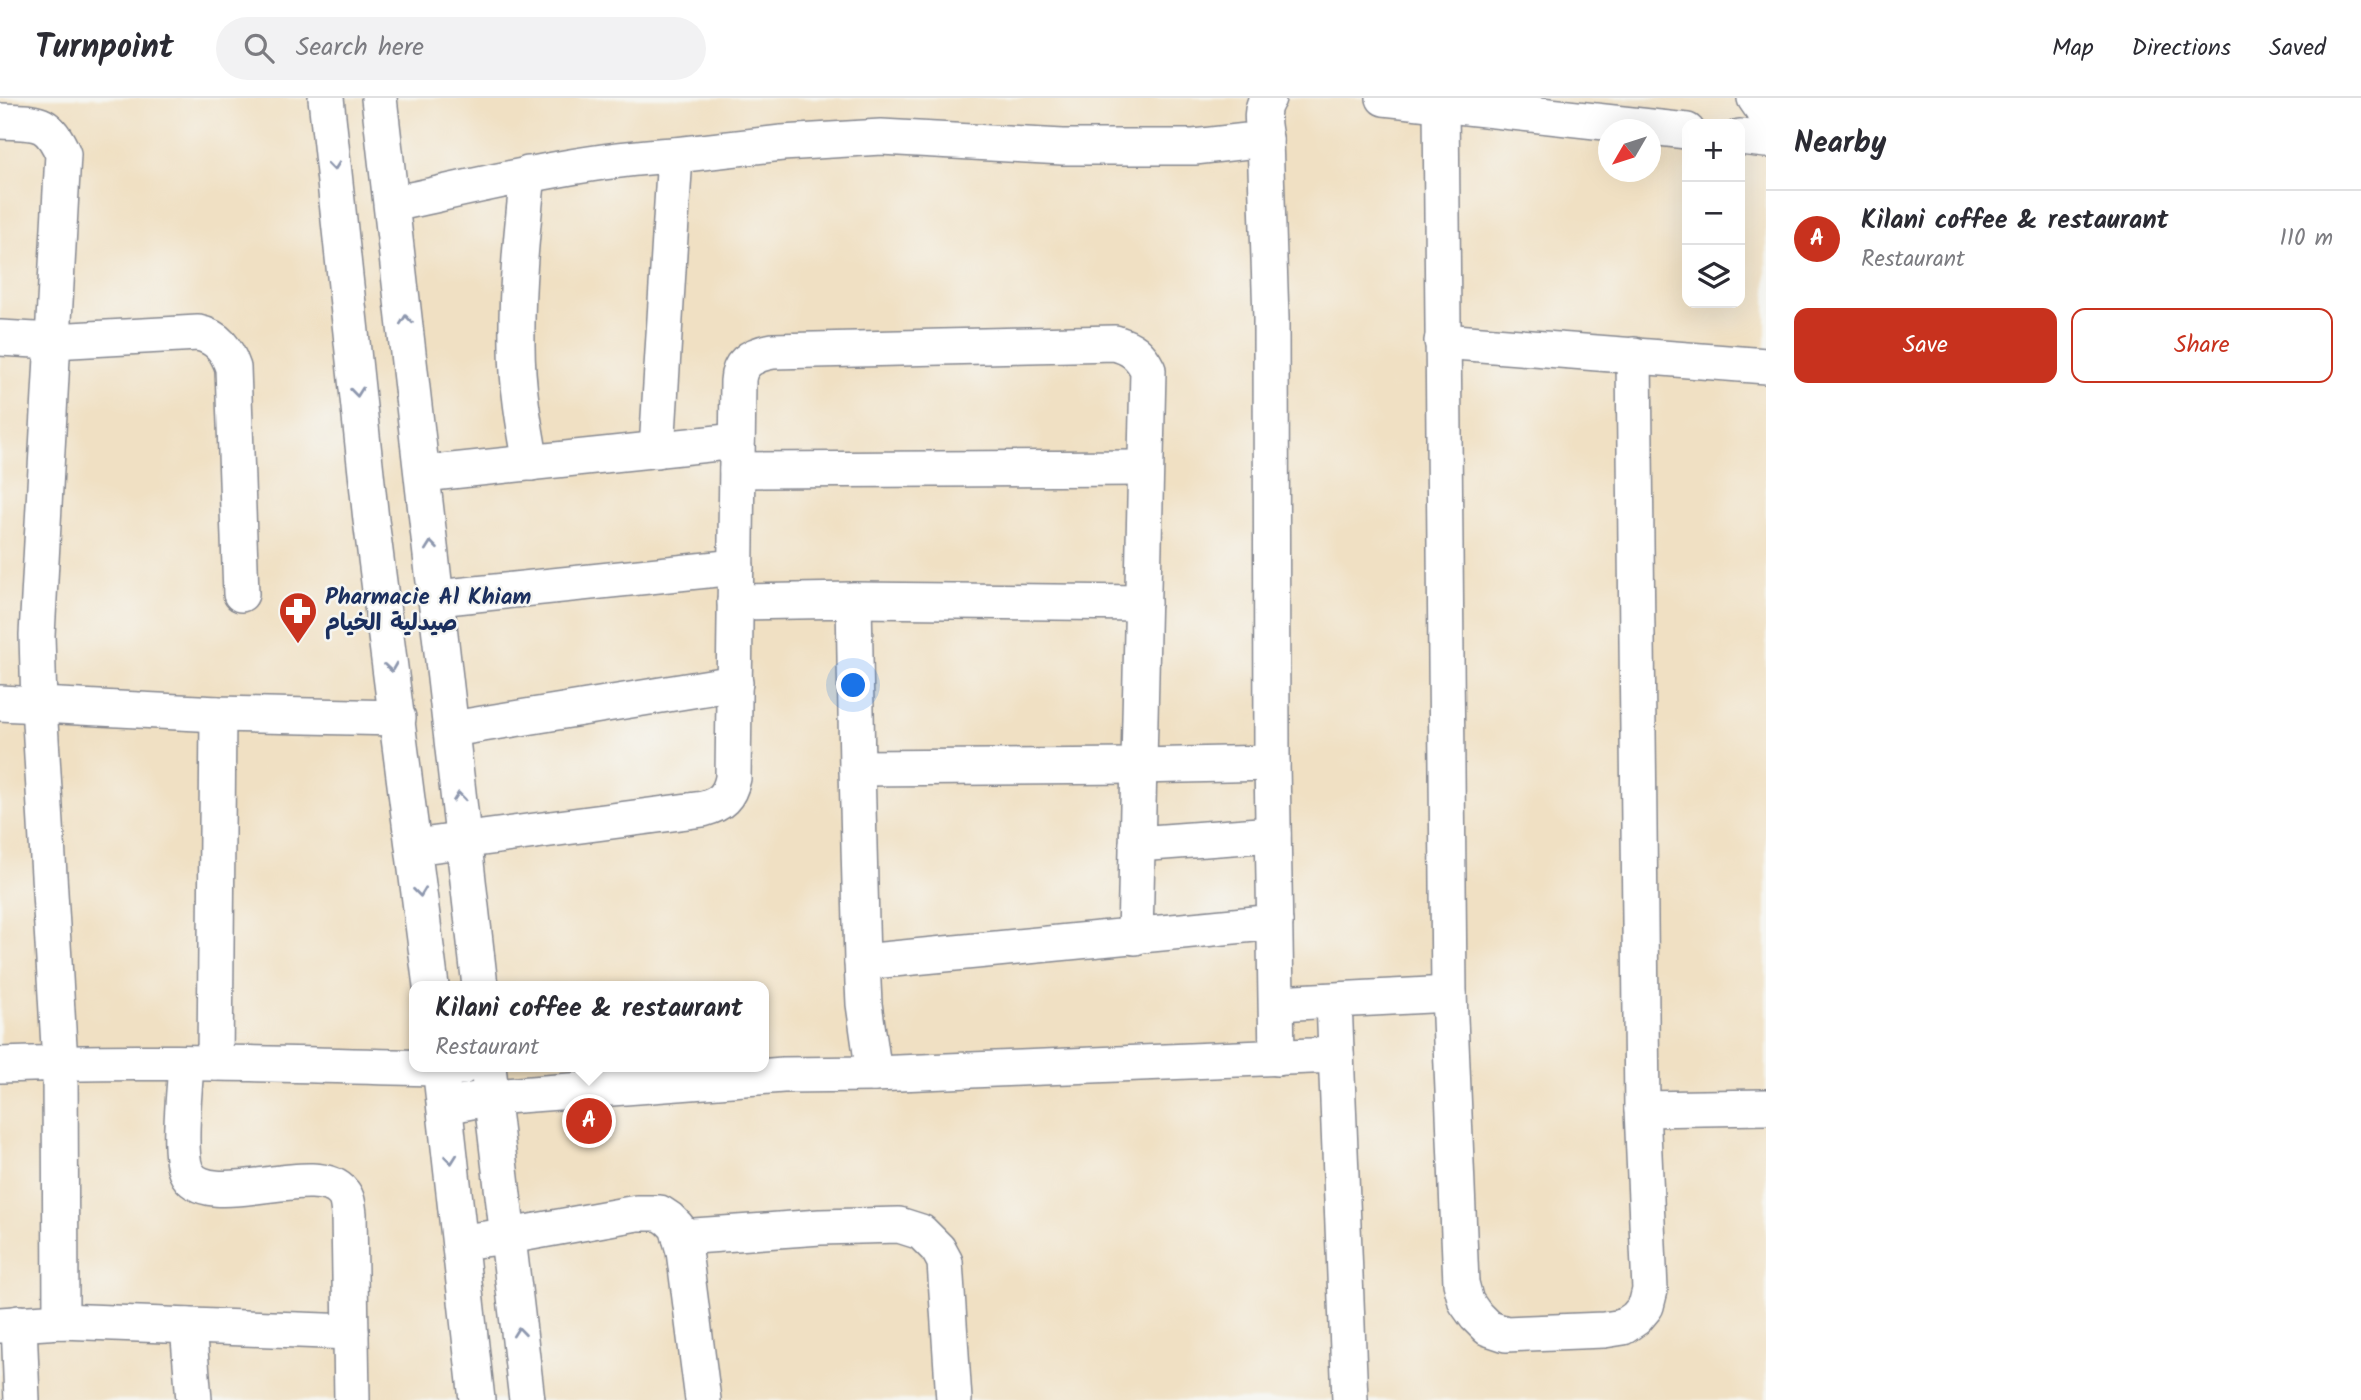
<!DOCTYPE html>
<meta charset="utf-8">
<style>
:root{--surface:#fff;--page:#f2f2f3;--text:#2b2b33;--muted:#7c7c81;--line:#e1e1e2;--accent:#c8321e}
body{margin:0;font-family:Kalam,"Playpen Sans Arabic",sans-serif;background:var(--page);color:var(--text)}
.controls{position:absolute;right:21px;top:21px;display:grid;overflow:hidden;border-radius:14px;box-shadow:0 7px 28px #0002}
.controls button{width:63px;height:63px;display:grid;place-items:center;padding:0;border:0;border-bottom:2px solid var(--line);background:var(--surface);color:var(--text);font:35px sans-serif}
.compass{position:absolute;left:1598px;top:21px;width:63px;height:63px;border-radius:50%;background:var(--surface);box-shadow:0 7px 28px #0002;rotate:231deg}
.you{position:absolute;left:854px;top:588px;width:24px;height:24px;margin:-18px;border:5px solid #fff;border-radius:50%;background:#1a73e8;box-shadow:0 0 0 10px #1a73e833}
.badge{display:grid;place-items:center;width:46px;height:46px;border-radius:50%;background:var(--accent);color:#fff;font-size:23px;font-weight:700}
.pin{position:absolute;translate:-50% -50%;border:4px solid #fff;box-shadow:0 2px 7px #0006}
.popup{position:absolute;left:409px;top:883px;width:360px;height:91px;box-sizing:border-box;display:grid;place-content:center;border-radius:14px;background:var(--surface);filter:drop-shadow(0 2px 5px #0005);font-size:23px;white-space:nowrap;color:var(--muted)}
.popup b{font-size:26px;color:var(--text)}
.popup::after{content:'';position:absolute;left:50%;top:100%;margin-left:-14px;border:14px solid transparent;border-top-color:var(--surface)}
.list{margin:0;padding:0;list-style:none}
h2{display:flex;justify-content:space-between;align-items:center;height:91px;margin:0;padding:0 28px;font-size:30px}
h2 small{font-size:23px;font-weight:400;color:var(--muted)}
.list li{display:grid;grid-template-columns:46px 1fr auto;gap:21px;align-items:center;box-sizing:border-box;height:98px;padding:0 28px;border-top:2px solid var(--line)}
.list b{display:block;font-size:26px;white-space:nowrap}
.list p{margin:0;font-size:23px;white-space:nowrap;color:var(--muted)}
.list em{font-size:23px;font-style:normal;color:var(--muted)}
.actions{display:flex;gap:14px;padding:21px 28px}
.actions a{flex:1;padding:16px 0;border:2px solid var(--accent);border-radius:14px;text-align:center;font-size:24px;color:var(--accent)}
.actions .main{background:var(--accent);color:#fff}
.icon{flex:none;width:38px;height:38px;fill:none;stroke:currentColor;stroke-width:2;stroke-linecap:round;stroke-linejoin:round}
.map{position:relative;flex:none;width:1766px;height:1302px;overflow:hidden}
header{display:flex;align-items:center;gap:42px;box-sizing:border-box;height:98px;padding:0 35px;background:var(--surface);border-bottom:2px solid var(--line)}
header strong{font-size:33px}
nav{display:flex;gap:38px;margin-inline-start:auto;font-size:24px}
.search{width:490px;height:63px;background:var(--page);display:flex;align-items:center;gap:18px;box-sizing:border-box;padding:0 24px;border-radius:38px;color:var(--muted);font-size:26px}
main{display:flex}
aside{flex:1;background:var(--surface)}
.map>svg:first-child{display:block}
.lines{fill:none;stroke-linecap:round;stroke-linejoin:round}
.street-casing{stroke:#868890;stroke-width:38}
.street{stroke:#fff;stroke-width:35}
.oneway{stroke:#8d97ae}
.labels{text-anchor:middle;dominant-baseline:central;stroke-width:5;stroke-linejoin:round;paint-order:stroke}
.poi-label{font-size:23px;font-weight:bold;fill:#1b2f5e;stroke:#f6f6f2;text-anchor:start}
</style>
<header>
<strong>Turnpoint</strong>
<div class="search"><svg class="icon" aria-label="search" viewBox="0 0 24 24"><circle cx="10" cy="10" r="6"/><path d="M15 15l6 6"/></svg>Search here</div>
<nav><a>Map</a><a>Directions</a><a>Saved</a></nav>
</header>
<main>
<div class="map">
<svg width="1766" height="1302" viewBox="0 0 1766 1302">
<rect width="100%" height="100%" fill="#f6f6f2"/>
<filter id="ink" filterUnits="userSpaceOnUse"><feTurbulence type="fractalNoise" baseFrequency=".0143" numOctaves="2"/><feDisplacementMap in="SourceGraphic" scale="14" xChannelSelector="R" yChannelSelector="G"/><feConvolveMatrix kernelMatrix="1 2 1 2 8 2 1 2 1" color-interpolation-filters="sRGB"/></filter>
<filter id="wash" filterUnits="userSpaceOnUse"><feTurbulence type="fractalNoise" baseFrequency=".00686" numOctaves="4" result="noise"/><feDisplacementMap in="SourceGraphic" scale="28" xChannelSelector="R" yChannelSelector="G"/><feGaussianBlur stdDeviation="1.57" result="paint"/><feColorMatrix in="noise" values="0 0 0 0 0 0 0 0 0 0 0 0 0 0 0 0 0 1.4 0 .05"/><feComposite in="paint" operator="in"/></filter>
<g filter="url(#wash)">
<rect width="100%" height="100%" fill="#f0e0c3"/>
</g>
<g filter="url(#ink)">
<g class="lines">
<defs>
<g id="street">
<polyline points="326,0 371,422 431,888"/>
<polyline points="379,0 480,888"/>
<polyline points="1384,0 1687,33"/>
<polyline points="1755,0 1766,16"/>
<polyline points="1441,4 1449,896 1461,1185 1466,1204 1476,1218 1488,1230 1506,1236 1604,1232 1623,1229 1636,1220 1646,1208 1650,1192 1642,1011 1634,257"/>
<path d="M 0,23 C 35,25 48,20 63,56 L 37,537 L 39,607 L 60,965 L 61,1223"/>
<polyline points="1740,39 1766,42"/>
<polyline points="1265,41 1271,220 1272,665 1277,960"/>
<path d="M 675,57 L 782,45 L 881,39 L 1063,49 L 1194,49 L 1265,41 C 1263,26 1259,13 1268,0"/>
<path d="M 528,76 C 522,133 516,190 517,248 C 517,287 524,327 531,365"/>
<path d="M 393,106 C 486,86 579,62 675,57 L 657,352"/>
<path d="M 0,240 L 53,243 L 198,235 C 218,239 227,252 233,270 L 241,496"/>
<polyline points="1442,243 1766,268"/>
<polyline points="737,372 1145,370"/>
<polyline points="423,376 737,343"/>
<polyline points="437,500 736,469"/>
<polyline points="854,502 1143,505"/>
<polyline points="735,504 854,502 857,670 1138,668 1272,665"/>
<polyline points="0,605 218,616 398,620"/>
<polyline points="452,631 735,585"/>
<polyline points="857,670 862,864"/>
<polyline points="1137,746 1273,736"/>
<path d="M 414,749 L 703,711 C 721,706 729,699 733,680 L 738,283 C 739,263 755,256 773,253 L 1115,245 C 1132,250 1140,256 1148,272 L 1135,839"/>
<polyline points="1334,903 1350,1302"/>
<polyline points="1277,905 1449,896"/>
<path d="M 186,965 C 185,990 177,1052 186,1073 C 205,1117 316,1060 343,1095 C 348,1101 348,1109 349,1116 L 352,1302"/>
<polyline points="215,965 218,616"/>
<path d="M 0,967 C 147,961 294,967 441,970 L 462,969"/>
<polyline points="488,969 527,1302"/>
<polyline points="874,976 864,906 862,864 1275,824"/>
<polyline points="442,986 477,1302"/>
<polyline points="445,1008 492,999 783,977 874,976 1336,957"/>
<polyline points="1642,1011 1766,1009"/>
<polyline points="680,1139 820,1129 899,1127 921,1134 938,1151 945,1164 954,1302"/>
<polyline points="460,1144 509,1138 637,1115 660,1115 669,1121 677,1129 684,1153 703,1302"/>
<polyline points="19,1225 22,1302"/>
<polyline points="0,1227 61,1223 351,1234"/>
<polyline points="188,1228 194,1302"/>
</g>
</defs>
<use href="#street" class="street-casing"/>
<use href="#street" class="street"/>
</g>
<defs><path id="oneway-chevron" d="M-2-3.5L2.5 0L-2 3.5" fill="none" stroke-width="1.6" stroke-linecap="round" stroke-linejoin="round" transform="scale(1.75)"/></defs>
<g class="oneway">
<use href="#oneway-chevron" transform="translate(334 68) rotate(84)"/>
<use href="#oneway-chevron" transform="translate(406 222) rotate(-96)"/>
<use href="#oneway-chevron" transform="translate(357 294) rotate(84)"/>
<use href="#oneway-chevron" transform="translate(431 448) rotate(-96)"/>
<use href="#oneway-chevron" transform="translate(391 569) rotate(82)"/>
<use href="#oneway-chevron" transform="translate(459 699) rotate(-96)"/>
<use href="#oneway-chevron" transform="translate(420 794) rotate(83)"/>
<use href="#oneway-chevron" transform="translate(451 1061) rotate(84)"/>
<use href="#oneway-chevron" transform="translate(519 1234) rotate(-96)"/>
</g>
</g>
<defs>
<symbol id="pharmacy-pin" viewBox="-11 -11 22 30"><path d="M0 17L-7.5 6A9.5 9.5 0 1 1 7.5 6Z" fill="#c8321e" stroke="#f6f6f2"/><path d="M-2-6h4v4h4v4h-4v4h-4v-4h-4v-4h4Z" fill="#fff"/></symbol>
</defs>
<g fill-rule="evenodd">
<use href="#pharmacy-pin" x="276" y="491" width="44" height="60"/>
</g>
<g class="labels">
<g class="poi-label">
<text x="325" y="500">Pharmacie Al Khiam<tspan x="325" dy="26">صيدلية الخيام</tspan></text>
</g>
</g>
</svg>
<div class="controls">
<button>+</button>
<button>−</button>
<button><svg class="icon" aria-label="layers" viewBox="0 0 24 24"><path d="M12 4l9 5-9 5-9-5zM3 14l9 5 9-5"/></svg></button>
</div>
<svg class="compass" viewBox="-18 -18 36 36"><path d="M0-13l5 13h-10z" fill="#e53935"/><path d="M0 13l5-13h-10z" fill="#7c7c81"/></svg>
<div class="you"></div>
<div class="pin badge" style="left:589px;top:1023px">A</div>
<div class="popup"><b>Kilani coffee &amp; restaurant</b>Restaurant</div>
</div>
<aside>
<h2>Nearby<small></small></h2>
<ul class="list">
<li><span class="badge">A</span><div><b>Kilani coffee &amp; restaurant</b><p>Restaurant</p></div><em>110 m</em></li>
</ul>
<div class="actions"><a class="main">Save</a><a>Share</a></div>
</aside>
</main>
